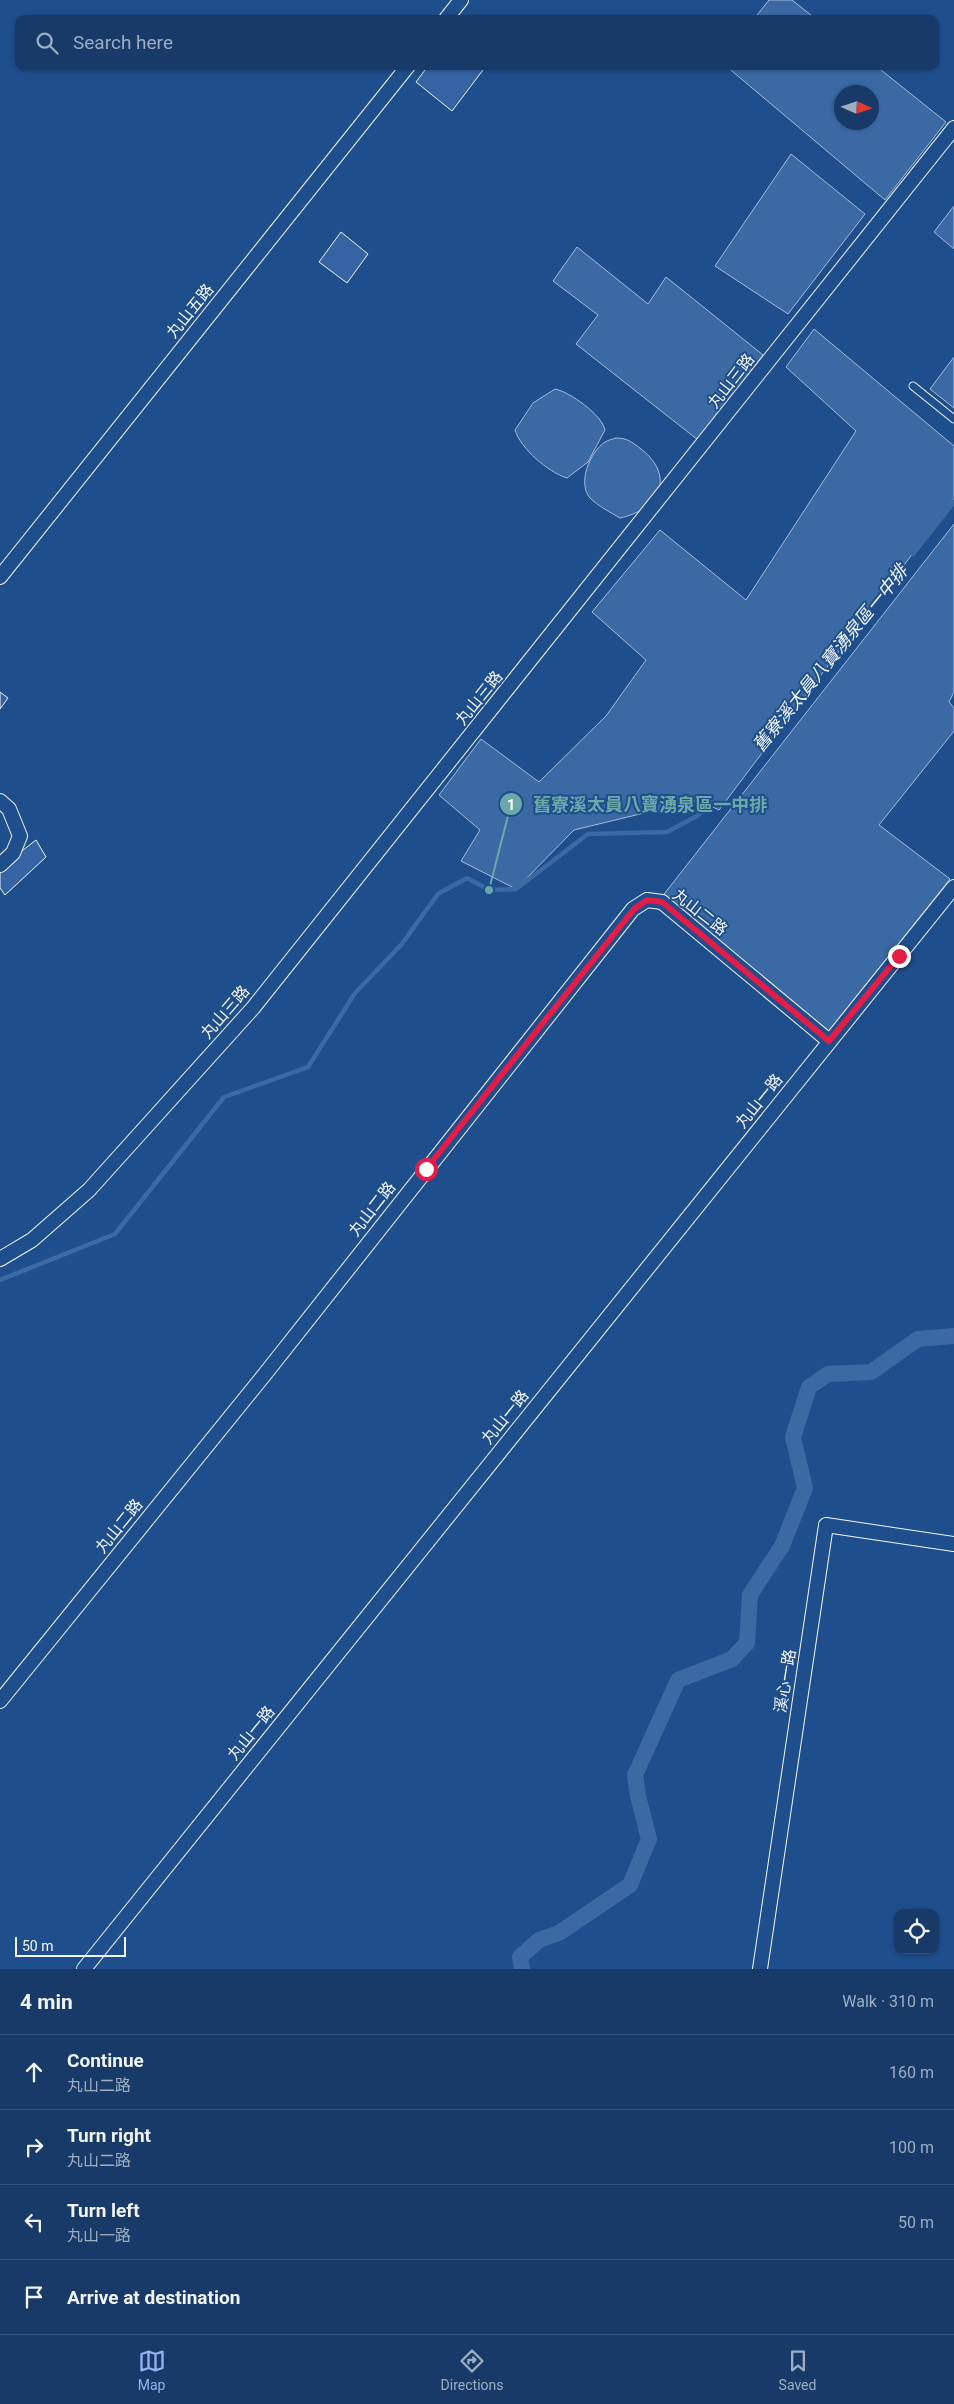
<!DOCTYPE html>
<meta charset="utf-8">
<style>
:root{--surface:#173a69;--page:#20416f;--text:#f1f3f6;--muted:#9eadc0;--line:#36547d;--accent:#95b2f1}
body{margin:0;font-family:Roboto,"Noto Sans TC",sans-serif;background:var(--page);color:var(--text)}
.controls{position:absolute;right:15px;bottom:15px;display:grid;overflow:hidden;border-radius:10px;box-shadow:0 1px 4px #0004}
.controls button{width:45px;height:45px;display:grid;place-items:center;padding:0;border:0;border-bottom:1px solid var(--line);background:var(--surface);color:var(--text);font:25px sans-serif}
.compass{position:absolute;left:834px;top:85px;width:45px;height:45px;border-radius:50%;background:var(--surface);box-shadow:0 1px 4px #0004;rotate:93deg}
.scale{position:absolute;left:15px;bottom:12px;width:111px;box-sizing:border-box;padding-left:5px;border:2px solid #f2f6ff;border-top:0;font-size:14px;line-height:18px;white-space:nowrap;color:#f2f6ff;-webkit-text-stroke:4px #1f4e8c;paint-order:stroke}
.stop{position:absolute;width:15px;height:15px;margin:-11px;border:4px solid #e11d48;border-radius:50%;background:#fff}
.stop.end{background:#e11d48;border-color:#fff;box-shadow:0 1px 5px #0008}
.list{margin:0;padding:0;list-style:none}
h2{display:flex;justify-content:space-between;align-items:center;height:65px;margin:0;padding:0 20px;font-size:21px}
h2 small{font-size:16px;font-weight:400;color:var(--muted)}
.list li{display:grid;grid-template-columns:32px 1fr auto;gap:15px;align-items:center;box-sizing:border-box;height:75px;padding:0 20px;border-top:1px solid var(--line)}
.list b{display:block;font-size:19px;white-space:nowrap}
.list p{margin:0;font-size:16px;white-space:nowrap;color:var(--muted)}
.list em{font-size:16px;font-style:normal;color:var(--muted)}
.icon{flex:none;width:28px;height:28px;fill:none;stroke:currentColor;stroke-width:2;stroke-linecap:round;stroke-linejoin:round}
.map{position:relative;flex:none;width:954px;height:1969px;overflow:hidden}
.search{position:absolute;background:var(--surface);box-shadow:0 1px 4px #0004;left:15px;right:15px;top:15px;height:55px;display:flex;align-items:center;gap:12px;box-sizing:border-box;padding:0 18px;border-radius:10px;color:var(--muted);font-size:19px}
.sheet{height:365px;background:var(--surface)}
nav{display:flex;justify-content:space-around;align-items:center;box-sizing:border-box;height:70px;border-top:1px solid var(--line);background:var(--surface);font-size:14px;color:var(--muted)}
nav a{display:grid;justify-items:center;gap:2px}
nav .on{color:var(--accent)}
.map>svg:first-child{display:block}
.water{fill:#3b69a3;stroke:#a8bbd7;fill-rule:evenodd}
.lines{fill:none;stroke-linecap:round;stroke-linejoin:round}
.stream{stroke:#3b69a3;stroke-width:4.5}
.canal{stroke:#3b69a3;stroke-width:16}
.building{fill:#3563a3;stroke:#f2f6ff}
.lane-casing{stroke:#f2f6ff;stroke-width:9}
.street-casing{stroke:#f2f6ff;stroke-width:16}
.lane{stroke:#1f4e8c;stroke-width:7}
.street{stroke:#1f4e8c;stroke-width:14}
.route{stroke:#e11d48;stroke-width:6}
.labels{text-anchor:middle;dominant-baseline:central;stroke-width:4;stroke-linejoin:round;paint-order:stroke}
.street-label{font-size:16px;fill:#f2f6ff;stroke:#1f4e8c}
.water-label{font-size:18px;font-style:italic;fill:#f2f6ff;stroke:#1f4e8c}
.leader{fill:none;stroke:#6aa9a8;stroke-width:2}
.callout-dot{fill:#6aa9a8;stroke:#1f4e8c;stroke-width:2}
.mark-label{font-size:15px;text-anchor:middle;font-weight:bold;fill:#fff}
.callout-label{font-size:18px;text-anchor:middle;font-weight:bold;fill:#6aa9a8;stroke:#1f4e8c;stroke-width:4;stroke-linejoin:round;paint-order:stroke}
</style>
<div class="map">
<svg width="954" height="1969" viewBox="0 0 954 1969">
<rect width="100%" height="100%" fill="#1f4e8c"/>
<g class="water">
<polygon points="769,0 792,0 816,19 754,19"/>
<path d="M 726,66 L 876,66 L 946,122 L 885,200 ZM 842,92 L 872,92 L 872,122 L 842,122 Z"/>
<polygon points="791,154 865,214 788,314 715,266"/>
<polygon points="954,206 954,249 934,232"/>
<polygon points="577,247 648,304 666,277 763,355 698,440 576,344 598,315 553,281"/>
<polygon points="814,329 954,446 954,499 719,810 698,800 574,830 516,889 461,861 480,830 439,795 481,739 539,782 606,716 646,660 592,612 660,530 746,600 856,431 786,367"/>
<polygon points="954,357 954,408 930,389"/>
<path d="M 555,389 C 570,392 602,415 605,430 L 588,462 L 567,478 C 548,472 521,449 515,430 L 533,403 Z"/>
<path d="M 616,438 C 627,438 632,442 641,449 C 677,477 658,510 620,518 C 610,512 598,506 590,498 C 577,483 590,452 605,442 C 608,440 613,439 616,438 Z"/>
<polygon points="954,524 954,692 949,702 954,708 954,731 879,825 950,879 829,1031 661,898"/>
</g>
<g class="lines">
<g class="stream">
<polyline points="913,554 954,502"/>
<polyline points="0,1280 115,1234 224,1097 308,1067 355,993 401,945 438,894 467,878 489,890 516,889 588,834 667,832 697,816 712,802"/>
</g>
<polyline class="canal" points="522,1969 520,1957 539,1940 559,1933 630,1885 649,1839 638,1796 635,1775 678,1680 732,1659 747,1643 750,1595 782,1546 805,1488 793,1437 809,1387 828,1374 871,1372 918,1339 954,1336"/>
</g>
<g class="building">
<polygon points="428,66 486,66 452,111 416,82"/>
<polygon points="341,232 368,254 347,283 319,262"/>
<polygon points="0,692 8,698 0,709"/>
<polygon points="36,840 46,857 5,895 0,888 0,868"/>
</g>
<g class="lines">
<defs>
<polyline id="lane" points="913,386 954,419"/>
<g id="street">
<polyline points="446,19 461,0"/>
<polyline points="0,577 408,66"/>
<polyline points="0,801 9,809 20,836 13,853 0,865"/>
<polyline points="0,1259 32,1240 89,1190 253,1008 954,128"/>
<polyline points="0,1701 265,1374 633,909 647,900 662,902 829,1041"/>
<polyline points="84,1969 954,887"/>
<polyline points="760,1969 826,1525 954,1544"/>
</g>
</defs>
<use href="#lane" class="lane-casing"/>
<use href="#street" class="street-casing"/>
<use href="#lane" class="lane"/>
<use href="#street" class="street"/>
</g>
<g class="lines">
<polyline class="route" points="426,1169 634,909 647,900 662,902 829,1041 899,956"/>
</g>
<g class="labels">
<g class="street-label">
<text transform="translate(190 311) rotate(-51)">丸山五路</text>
<text transform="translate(731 381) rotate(-52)">丸山三路</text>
<text transform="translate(479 698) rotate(-51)">丸山三路</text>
<text transform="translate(700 912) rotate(38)">丸山二路</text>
<text transform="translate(225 1012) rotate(-49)">丸山三路</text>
<text transform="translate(759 1101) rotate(-51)">丸山一路</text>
<text transform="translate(372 1209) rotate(-52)">丸山二路</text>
<text transform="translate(505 1417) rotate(-51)">丸山一路</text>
<text transform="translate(119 1526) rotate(-51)">丸山二路</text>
<text transform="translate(785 1681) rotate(-81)">溪心一路</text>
<text transform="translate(251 1733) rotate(-51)">丸山一路</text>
</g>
<g class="water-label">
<text transform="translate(830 658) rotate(-51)">舊寮溪太員八寶湧泉區一中排</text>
</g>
</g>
<path class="leader" d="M489 890L511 804"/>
<g class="callout-dot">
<circle cx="489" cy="890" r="5"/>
<circle cx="511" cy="804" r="12"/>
</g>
<g class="mark-label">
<text x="511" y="810">1</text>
</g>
<g class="callout-label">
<text x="650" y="811">舊寮溪太員八寶湧泉區一中排</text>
</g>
</svg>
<div class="controls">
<button><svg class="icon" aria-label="locate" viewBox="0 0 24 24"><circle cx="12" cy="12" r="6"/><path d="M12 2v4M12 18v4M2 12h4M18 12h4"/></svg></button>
</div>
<svg class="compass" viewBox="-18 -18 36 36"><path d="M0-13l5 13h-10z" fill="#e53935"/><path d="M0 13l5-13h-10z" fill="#9eadc0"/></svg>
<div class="scale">50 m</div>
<div class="stop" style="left:426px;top:1169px"></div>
<div class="stop end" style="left:899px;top:956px"></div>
<div class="search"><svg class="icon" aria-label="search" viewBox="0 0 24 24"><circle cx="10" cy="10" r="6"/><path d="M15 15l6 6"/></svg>Search here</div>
</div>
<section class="sheet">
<h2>4 min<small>Walk · 310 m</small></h2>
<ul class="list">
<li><svg class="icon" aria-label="ahead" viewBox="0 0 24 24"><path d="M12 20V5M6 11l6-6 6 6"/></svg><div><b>Continue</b><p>丸山二路</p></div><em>160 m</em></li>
<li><svg class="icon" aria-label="right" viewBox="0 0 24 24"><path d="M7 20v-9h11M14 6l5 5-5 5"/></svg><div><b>Turn right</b><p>丸山二路</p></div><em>100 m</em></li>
<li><svg class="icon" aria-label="left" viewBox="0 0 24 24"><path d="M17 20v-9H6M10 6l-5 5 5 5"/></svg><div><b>Turn left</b><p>丸山一路</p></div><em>50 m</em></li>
<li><svg class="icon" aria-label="arrive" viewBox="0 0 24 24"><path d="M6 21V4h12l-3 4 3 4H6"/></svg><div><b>Arrive at destination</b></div></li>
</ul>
</section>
<nav>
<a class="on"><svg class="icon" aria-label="map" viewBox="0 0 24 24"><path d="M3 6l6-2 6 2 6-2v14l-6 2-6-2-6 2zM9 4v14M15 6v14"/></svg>Map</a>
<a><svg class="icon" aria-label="directions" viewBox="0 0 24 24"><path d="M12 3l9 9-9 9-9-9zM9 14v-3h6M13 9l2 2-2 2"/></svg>Directions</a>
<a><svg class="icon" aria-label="saved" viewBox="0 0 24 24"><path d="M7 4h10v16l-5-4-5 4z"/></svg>Saved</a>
</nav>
